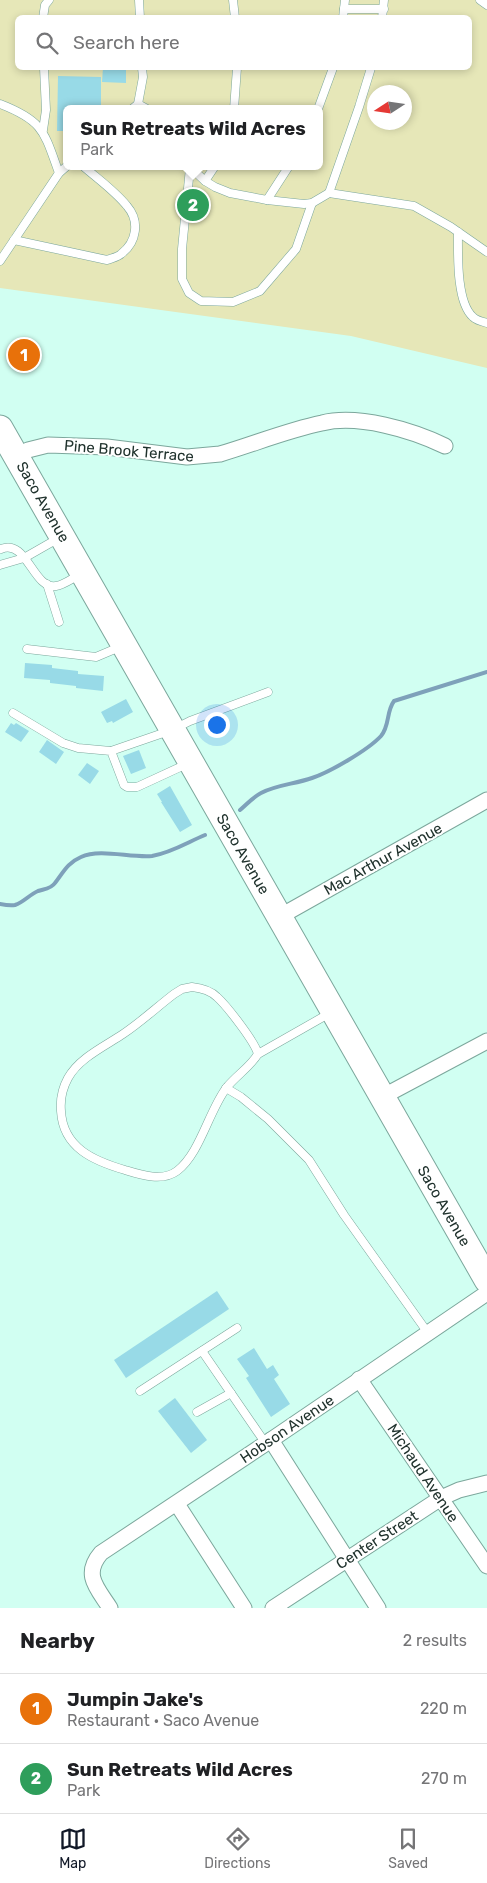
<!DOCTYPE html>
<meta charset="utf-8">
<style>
:root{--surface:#fff;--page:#f2f2f2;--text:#202124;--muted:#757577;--line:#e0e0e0;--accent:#111827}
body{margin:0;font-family:Rubik,sans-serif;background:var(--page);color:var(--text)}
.compass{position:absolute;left:367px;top:85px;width:45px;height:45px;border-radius:50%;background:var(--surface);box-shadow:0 2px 8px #0003;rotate:258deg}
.you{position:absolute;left:216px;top:724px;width:18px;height:18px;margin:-12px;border:4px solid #fff;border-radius:50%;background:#1a73e8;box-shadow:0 0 0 8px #1a73e833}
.badge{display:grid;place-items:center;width:32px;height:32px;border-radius:50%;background:var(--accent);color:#fff;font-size:16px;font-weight:700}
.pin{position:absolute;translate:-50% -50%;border:2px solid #fff;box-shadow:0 1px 5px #0006}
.popup{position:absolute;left:63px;top:105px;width:260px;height:65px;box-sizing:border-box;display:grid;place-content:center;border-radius:8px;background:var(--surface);filter:drop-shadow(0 1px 4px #0005);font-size:16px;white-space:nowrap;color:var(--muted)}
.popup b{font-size:19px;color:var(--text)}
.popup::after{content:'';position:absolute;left:50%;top:100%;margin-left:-10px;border:10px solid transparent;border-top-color:var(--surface)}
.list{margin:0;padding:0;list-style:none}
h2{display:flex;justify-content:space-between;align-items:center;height:65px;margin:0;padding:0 20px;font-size:21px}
h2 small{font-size:16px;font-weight:400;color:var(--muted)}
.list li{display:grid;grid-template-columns:32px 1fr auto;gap:15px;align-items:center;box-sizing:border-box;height:70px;padding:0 20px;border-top:1px solid var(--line)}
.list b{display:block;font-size:19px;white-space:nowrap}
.list p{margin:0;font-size:16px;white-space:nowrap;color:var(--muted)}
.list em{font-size:16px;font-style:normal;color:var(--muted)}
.icon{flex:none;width:28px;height:28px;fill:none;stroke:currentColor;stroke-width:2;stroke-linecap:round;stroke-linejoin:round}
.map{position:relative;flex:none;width:487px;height:1608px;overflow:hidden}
.search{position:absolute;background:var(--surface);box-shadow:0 2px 8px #0003;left:15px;right:15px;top:15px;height:55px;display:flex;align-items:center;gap:12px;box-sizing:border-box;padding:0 18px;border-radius:8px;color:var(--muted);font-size:19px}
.sheet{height:205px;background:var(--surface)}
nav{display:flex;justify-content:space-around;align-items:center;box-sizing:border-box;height:70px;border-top:1px solid var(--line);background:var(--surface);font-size:14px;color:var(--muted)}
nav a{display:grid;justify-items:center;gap:2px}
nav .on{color:var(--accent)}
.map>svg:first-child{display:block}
.green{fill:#e6e7b8;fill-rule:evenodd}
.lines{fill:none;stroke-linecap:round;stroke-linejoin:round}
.stream{stroke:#7ea1ba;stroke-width:4}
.building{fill:#98dae7}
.lane-casing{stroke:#7ca79c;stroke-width:9}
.street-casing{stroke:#7ca79c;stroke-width:17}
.primary-casing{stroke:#7ca79c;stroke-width:27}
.lane{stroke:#fff;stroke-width:8}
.street{stroke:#fff;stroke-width:15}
.primary{stroke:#fff;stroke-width:25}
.labels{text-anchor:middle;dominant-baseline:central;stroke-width:4;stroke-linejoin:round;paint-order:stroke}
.street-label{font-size:15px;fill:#20322d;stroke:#fff}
</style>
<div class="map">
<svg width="487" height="1608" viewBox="0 0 487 1608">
<rect width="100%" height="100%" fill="#d1fff2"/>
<path class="green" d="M 0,0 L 487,0 L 487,368 L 351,336 L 0,288 ZM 18,18 L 470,18 L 470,68 L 18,68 ZM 374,92 L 404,92 L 404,122 L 374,122 ZM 67,109 L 319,109 L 319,166 L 67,166 Z"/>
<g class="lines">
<g class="stream">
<path d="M 240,810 C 246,805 253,797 261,793 C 276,785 295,784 312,778 C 330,772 368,750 381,736 C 390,725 386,712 394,701 L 487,672"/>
<path d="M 0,904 C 5,905 10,906 15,905 C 24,902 29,895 38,891 C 44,889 51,889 55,883 C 63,873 67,863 81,857 C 100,848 130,858 152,856 C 171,853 188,842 205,835"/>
</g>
</g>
<g class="building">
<polygon points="103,68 126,68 126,83 102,82"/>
<polygon points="58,76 101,77 101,109 67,109 67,131 57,131"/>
<polygon points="25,663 52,665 52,668 78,671 78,674 104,676 103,691 76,688 76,686 50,683 50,680 24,678"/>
<polygon points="126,699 133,712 113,723 112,721 107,723 101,712"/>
<polygon points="11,723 14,725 16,723 29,731 21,742 5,732"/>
<polygon points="47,740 64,752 56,764 39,752"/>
<polygon points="139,750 146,768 131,774 123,756"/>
<polygon points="87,763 99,771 90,784 78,775"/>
<polygon points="170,786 192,825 180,832 161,802 162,802 157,794"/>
<polygon points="217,1291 229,1309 126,1378 114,1360"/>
<polygon points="254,1348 267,1369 273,1365 279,1375 274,1379 290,1404 271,1417 246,1378 249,1376 237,1359"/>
<polygon points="175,1398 207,1440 191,1453 158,1411"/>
</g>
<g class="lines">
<defs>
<g id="lane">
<polyline points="139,0 140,18"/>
<polyline points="233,0 235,18"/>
<polyline points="480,0 487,5"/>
<polyline points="344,9 384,9"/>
<polyline points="43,18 45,5 49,0"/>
<polyline points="343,18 345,0"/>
<polyline points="382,18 384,0"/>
<path d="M 0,104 C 44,121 44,132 59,173 L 0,261"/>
<polyline points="138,104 143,77 142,68"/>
<polyline points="132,109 138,104 147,109"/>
<polyline points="234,109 237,68"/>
<polyline points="318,109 333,68"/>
<polyline points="43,130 46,110 44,68"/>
<polyline points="189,166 205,181 215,187 230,193 267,200 304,204 312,203 329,193 414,206 451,227 487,252"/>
<polyline points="190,168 182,249 182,279 189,293 201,301 233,302 260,291 296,249 312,203"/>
<polyline points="59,173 67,166"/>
<polyline points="205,181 215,166"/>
<polyline points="329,193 359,107 371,68"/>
<polyline points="267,200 289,166"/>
<path d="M 458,232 C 458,253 456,302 473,317 C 476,320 483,322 487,323"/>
<path d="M 14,240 L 107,260 C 112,258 118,257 121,254 C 137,242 140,221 127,206 C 115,191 98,179 83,166"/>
<path d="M 1,549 C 27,538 33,590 56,586 C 64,585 74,577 81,574"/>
<polyline points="0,565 24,558 59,538"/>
<polyline points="47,584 59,622"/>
<polyline points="27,649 96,657 122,646"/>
<polyline points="13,713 63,743 78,748 111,751 124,785 127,787 137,787 189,763"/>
<polyline points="111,751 172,730 190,721 268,692"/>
<path d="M 192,987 C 201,988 210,990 217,997 C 227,1006 255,1042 258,1054 C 250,1067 237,1075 227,1087 C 209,1110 200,1154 177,1171 C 162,1182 141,1175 125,1170 C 94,1161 63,1148 61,1111 C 60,1100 62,1089 68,1078 C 79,1058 105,1046 123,1034 C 141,1022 157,1007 174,994 L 182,989 Z"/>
<polyline points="258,1054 330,1013"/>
<polyline points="226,1088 241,1097 268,1119 309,1160 344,1215 428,1333"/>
<polyline points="202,1351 266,1444"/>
<polyline points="140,1391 237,1328"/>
<polyline points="197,1412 231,1393"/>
</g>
<g id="street">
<path d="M 16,457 L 28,450 L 48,445 L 107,447 L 187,457 L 220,454 C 254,444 288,430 322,423 C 358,414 412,430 445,446"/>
<polyline points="279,917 487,800"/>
<polyline points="382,1097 487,1041"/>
<polyline points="359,1379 487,1566"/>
<polyline points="271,1440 378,1608"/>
<polyline points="177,1504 244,1608"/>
<path d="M 110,1608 C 98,1589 82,1575 101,1553 L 271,1440 L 487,1293"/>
<polyline points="273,1608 441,1498 459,1490 487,1483"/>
</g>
<polyline id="primary" points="0,428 487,1280"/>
</defs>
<use href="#lane" class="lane-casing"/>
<use href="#street" class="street-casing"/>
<use href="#primary" class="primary-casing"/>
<use href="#lane" class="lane"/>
<use href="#street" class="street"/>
<use href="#primary" class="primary"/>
</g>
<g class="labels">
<g class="street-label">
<text transform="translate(129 451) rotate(5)">Pine Brook Terrace</text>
<text transform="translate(43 502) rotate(60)">Saco Avenue</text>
<text transform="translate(243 854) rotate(60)">Saco Avenue</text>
<text transform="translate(383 859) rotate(-29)">Mac Arthur Avenue</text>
<text transform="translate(444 1206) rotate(60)">Saco Avenue</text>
<text transform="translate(287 1429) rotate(-34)">Hobson Avenue</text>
<text transform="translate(423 1473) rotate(56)">Michaud Avenue</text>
<text transform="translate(377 1540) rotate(-33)">Center Street</text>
</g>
</g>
</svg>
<svg class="compass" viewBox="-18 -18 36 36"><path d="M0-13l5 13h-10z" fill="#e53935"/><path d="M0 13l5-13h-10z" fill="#757577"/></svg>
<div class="you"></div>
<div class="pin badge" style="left:24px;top:355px;background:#e8710a">1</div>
<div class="pin badge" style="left:193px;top:205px;background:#2e9e5b">2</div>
<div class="popup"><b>Sun Retreats Wild Acres</b>Park</div>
<div class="search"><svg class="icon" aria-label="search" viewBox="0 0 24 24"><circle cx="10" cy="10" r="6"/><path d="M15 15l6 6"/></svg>Search here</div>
</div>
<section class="sheet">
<h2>Nearby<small>2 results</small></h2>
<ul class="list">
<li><span class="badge" style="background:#e8710a">1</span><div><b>Jumpin Jake's</b><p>Restaurant · Saco Avenue</p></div><em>220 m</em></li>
<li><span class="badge" style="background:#2e9e5b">2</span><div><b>Sun Retreats Wild Acres</b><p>Park</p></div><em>270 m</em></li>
</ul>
</section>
<nav>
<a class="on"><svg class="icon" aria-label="map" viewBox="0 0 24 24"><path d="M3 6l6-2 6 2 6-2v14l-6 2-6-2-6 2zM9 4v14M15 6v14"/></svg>Map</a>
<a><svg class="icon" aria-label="directions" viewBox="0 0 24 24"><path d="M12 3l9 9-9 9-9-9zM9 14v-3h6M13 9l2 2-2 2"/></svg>Directions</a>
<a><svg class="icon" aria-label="saved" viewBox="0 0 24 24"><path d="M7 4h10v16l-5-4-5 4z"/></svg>Saved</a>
</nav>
